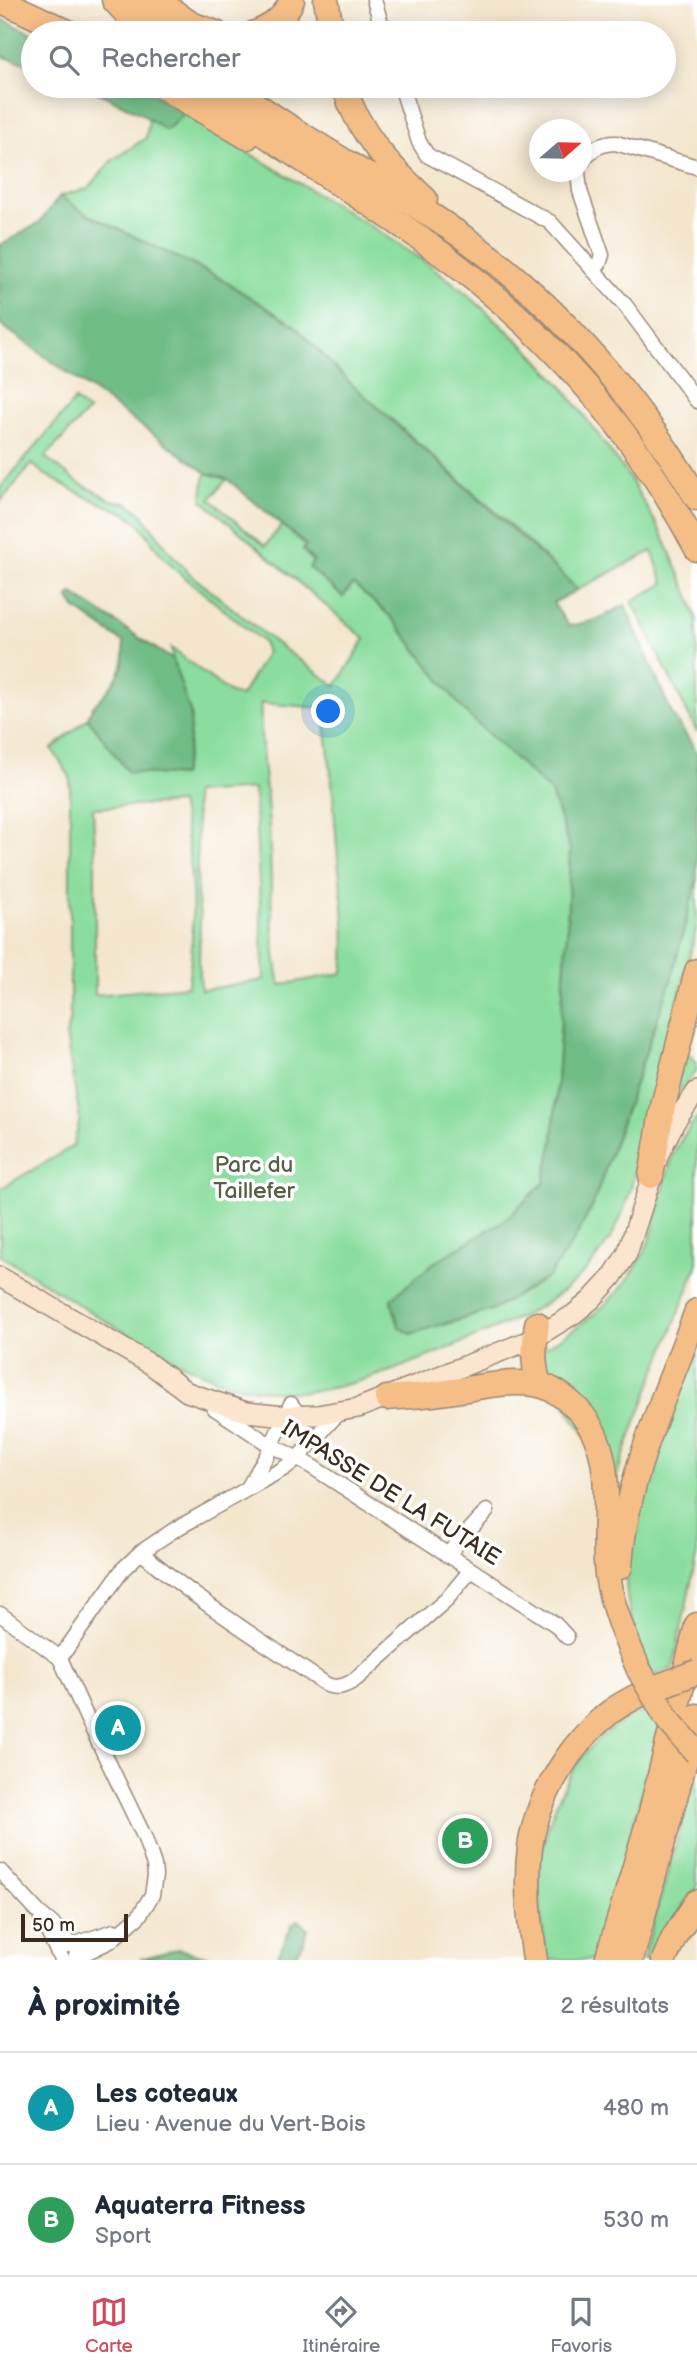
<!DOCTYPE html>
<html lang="fr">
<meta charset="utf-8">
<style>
:root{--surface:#fff;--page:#f2f2f3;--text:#1f2937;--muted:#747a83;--line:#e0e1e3;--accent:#d1495b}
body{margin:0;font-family:"Balsamiq Sans",sans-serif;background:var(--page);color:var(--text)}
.compass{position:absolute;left:529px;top:119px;width:63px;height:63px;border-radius:50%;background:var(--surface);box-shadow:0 4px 18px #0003;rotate:70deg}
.scale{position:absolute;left:21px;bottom:18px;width:107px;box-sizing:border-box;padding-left:7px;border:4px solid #3b2a1e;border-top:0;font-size:19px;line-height:24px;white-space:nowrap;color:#3b2a1e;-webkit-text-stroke:5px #fff;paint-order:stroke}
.you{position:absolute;left:329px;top:712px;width:24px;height:24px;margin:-18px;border:5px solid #fff;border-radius:50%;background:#1a73e8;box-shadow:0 0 0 10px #1a73e833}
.badge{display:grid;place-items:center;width:46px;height:46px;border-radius:50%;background:var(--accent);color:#fff;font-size:23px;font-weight:700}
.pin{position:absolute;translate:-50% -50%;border:4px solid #fff;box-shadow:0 2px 7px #0006}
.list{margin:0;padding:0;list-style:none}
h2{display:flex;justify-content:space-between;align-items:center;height:91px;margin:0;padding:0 28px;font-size:30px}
h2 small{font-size:23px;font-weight:400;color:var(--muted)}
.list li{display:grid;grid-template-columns:46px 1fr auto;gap:21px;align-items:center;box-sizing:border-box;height:112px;padding:0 28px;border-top:2px solid var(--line)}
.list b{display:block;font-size:26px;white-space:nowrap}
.list p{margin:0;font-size:23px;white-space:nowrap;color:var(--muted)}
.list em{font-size:23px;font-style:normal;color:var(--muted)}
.icon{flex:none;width:38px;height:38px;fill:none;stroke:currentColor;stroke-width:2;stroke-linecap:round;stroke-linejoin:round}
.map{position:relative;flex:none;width:697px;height:1960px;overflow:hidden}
.search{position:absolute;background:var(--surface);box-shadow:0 4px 18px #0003;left:21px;right:21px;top:21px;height:77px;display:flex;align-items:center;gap:18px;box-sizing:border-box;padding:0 24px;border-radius:38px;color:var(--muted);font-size:26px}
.sheet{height:315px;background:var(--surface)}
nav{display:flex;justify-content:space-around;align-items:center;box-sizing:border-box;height:98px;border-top:2px solid var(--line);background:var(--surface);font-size:19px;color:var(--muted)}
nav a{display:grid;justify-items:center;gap:4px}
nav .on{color:var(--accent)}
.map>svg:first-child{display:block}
.green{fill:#8add9e;stroke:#62845e;stroke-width:2;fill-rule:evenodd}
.forest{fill:#6fbc85;stroke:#557352;stroke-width:2}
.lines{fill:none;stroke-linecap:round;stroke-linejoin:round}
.street-casing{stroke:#978876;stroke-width:17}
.secondary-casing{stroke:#978876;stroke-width:22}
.highway-casing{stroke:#978876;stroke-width:27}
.street{stroke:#fff;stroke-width:14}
.secondary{stroke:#fbe5cf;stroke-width:19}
.highway{stroke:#f6be87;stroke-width:24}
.highway-bridge-casing{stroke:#978876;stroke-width:27;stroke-linecap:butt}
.highway-bridge{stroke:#f6be87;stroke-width:24}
.labels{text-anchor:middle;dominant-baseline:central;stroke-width:7;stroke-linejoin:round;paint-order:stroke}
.park-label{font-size:23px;fill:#536044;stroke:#fff}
.street-label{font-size:23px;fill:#3b2a1e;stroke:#fff}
</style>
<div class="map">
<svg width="697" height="1960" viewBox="0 0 697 1960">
<rect width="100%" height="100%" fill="#fff"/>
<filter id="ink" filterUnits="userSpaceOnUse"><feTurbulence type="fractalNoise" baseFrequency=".0143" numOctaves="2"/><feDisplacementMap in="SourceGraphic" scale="14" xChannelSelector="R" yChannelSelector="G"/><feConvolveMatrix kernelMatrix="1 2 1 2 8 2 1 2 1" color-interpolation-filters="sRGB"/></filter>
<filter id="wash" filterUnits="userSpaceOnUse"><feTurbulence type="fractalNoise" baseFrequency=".00686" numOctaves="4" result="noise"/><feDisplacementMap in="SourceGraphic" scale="28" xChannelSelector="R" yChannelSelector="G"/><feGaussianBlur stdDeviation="1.57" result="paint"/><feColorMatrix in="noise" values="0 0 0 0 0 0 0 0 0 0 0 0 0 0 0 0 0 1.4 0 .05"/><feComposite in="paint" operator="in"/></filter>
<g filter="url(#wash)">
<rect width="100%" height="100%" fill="#f3e6cd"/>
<g class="green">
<polygon points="184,114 374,228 434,268 467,294 533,354 563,387 629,477 661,532 691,600 697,620 697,732 632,601 664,584 652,551 577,590 562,574 496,512 347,380 294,325 216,276 85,213 60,196 89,188 111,161 146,138 149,119 166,130"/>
<path d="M 75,400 L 88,411 L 45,457 L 77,482 L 111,500 L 128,503 L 141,513 L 174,557 L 191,575 L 273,641 L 336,686 L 365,639 L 202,500 L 204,479 L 207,473 L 227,479 L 210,499 L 265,546 L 282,525 L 306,545 L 303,550 L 343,597 L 353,584 L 391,617 L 465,712 L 551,792 L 570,849 L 567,932 L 553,1141 L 544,1183 L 505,1220 L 432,1264 L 444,1325 L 494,1309 L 548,1277 L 574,1240 L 592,1207 L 671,980 L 697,877 L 697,926 L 690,954 C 674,1017 659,1081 642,1144 C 634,1175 627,1211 610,1239 C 574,1297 525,1316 466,1341 C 419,1360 370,1382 320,1390 C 287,1395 248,1390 216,1379 C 194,1371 174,1359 154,1348 C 101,1320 50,1287 0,1255 L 0,1189 L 73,1146 L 80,1119 L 66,1036 L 70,1017 L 70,777 L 52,749 L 88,718 L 128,772 L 181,776 L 188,749 L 191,715 L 175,672 L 171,648 L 230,693 L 241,696 L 267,652 L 263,642 L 177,571 L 159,552 L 142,527 L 127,514 L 82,495 L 44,474 L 32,464 L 0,502 L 0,488 ZM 261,703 L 323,708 C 329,750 333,791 336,832 C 338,879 349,927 343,973 L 280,985 C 268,928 273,869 268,812 C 265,775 259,740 261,703 ZM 254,789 L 264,980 L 201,990 L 199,966 L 200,917 L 197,893 L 197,833 L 194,793 ZM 180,803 C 194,862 196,927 188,986 L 95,995 L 95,853 L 93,808 Z"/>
<polygon points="684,1051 697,1062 697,1070 671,1101"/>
<path d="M 697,1117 L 697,1266 L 636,1422 L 615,1480 L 545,1376 L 542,1349 C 587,1324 630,1291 649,1241 C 660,1213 663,1182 674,1153 C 680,1140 689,1129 697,1117 Z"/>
<path d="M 697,1335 L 697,1554 L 673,1668 L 651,1677 C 638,1644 626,1613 626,1578 C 625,1544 635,1514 644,1483 C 659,1432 678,1384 697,1335 Z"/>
<path d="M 667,1700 L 596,1960 L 546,1960 C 544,1937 540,1914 539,1891 C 538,1837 564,1762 610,1730 C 627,1717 648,1709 667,1700 Z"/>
<polygon points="697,1769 697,1888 684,1904 654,1960 643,1960"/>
</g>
<g class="forest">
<polygon points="0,18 33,34 33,65 0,56"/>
<polygon points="85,86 141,86 184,114 166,130 138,112"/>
<polygon points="60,196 85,213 216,276 294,325 347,380 562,574 577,590 553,603 569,626 597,620 625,605 672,714 697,752 697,877 671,980 592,1207 574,1240 548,1277 494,1309 411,1334 399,1327 391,1299 432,1264 505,1220 544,1183 553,1141 567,932 570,849 551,792 465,712 391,617 353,584 343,597 309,568 313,561 303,550 306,545 227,479 207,473 0,324 0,245 39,223"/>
<path d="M 73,594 L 173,660 L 191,715 L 188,749 L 182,776 L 128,772 L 88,718 C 91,705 100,701 108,690 C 120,675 127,661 123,642 L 75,608 L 68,597 Z"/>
<polygon points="299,1920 308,1928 303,1943 292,1960 276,1960 293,1923"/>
<polygon points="177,1949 222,1960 140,1959"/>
</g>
</g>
<g filter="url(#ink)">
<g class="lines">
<defs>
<g id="street">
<polyline points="374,0 384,33"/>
<polyline points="401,86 419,142 427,155 550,222 625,305 697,401"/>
<path d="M 582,162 C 590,149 601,143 616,143 L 697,167"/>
<polyline points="578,172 580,191 602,255 599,264 593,270"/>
<polyline points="214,1408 264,1441 311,1466 555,1624 567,1637"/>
<polyline points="294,1408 311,1443"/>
<polyline points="249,1486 267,1455 291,1404"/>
<path d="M 141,1552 C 198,1602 264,1642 327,1685 C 338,1689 346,1686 356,1679 L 447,1599 L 471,1570"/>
<polyline points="447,1555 487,1511"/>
<polyline points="0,1614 60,1658 86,1716 144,1836 154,1865 155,1876 152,1895 139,1916 110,1941 75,1958"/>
<polyline points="60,1658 123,1569 141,1552 174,1530 283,1469 297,1459 339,1412"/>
<polyline points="0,1871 39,1913 63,1933 70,1944"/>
<polyline points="41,1918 58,1953"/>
<polyline points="72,1945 114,1931"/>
<polyline points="62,1960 59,1952 63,1945 72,1945 76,1949"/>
</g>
<polyline id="secondary" points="0,1277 150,1364 187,1392 246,1412 284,1416 317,1415 358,1408 535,1338 574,1314 591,1300 612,1277 627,1254 659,1154 675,1122 697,1091"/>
<g id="highway">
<polyline points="0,0 70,33"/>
<polyline points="114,0 144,33"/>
<polyline points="138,0 169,33"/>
<polyline points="157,0 191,24 216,33"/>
<polyline points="326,0 332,33"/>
<path d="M 255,33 C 273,27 285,17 292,0"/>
<polyline points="161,86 247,137"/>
<path d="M 201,86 C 270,144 351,188 424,241 C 541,324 630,423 697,549"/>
<path d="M 230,86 C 306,143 393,186 470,242 C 562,309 639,401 697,498"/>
<path d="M 344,86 C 358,133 389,166 425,199"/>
<polyline points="651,1176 663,1106 697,971"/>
<path d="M 537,1324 C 534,1348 532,1361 539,1385"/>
<path d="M 387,1398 C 405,1396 423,1396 440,1393 C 472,1389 503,1380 535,1384 C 549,1386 562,1395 572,1404 C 622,1449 600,1515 607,1575 C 612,1608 626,1640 639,1670"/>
<path d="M 620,1567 C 625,1478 666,1395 697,1311"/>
<path d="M 535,1960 C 530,1923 525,1885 530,1848 C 537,1797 569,1745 609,1713 C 622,1703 637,1696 651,1689"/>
<polyline points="607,1960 650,1816 697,1625"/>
<polyline points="631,1960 697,1716"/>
<polyline points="664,1960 674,1937 697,1902"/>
</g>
</defs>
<use href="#street" class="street-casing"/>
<use href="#secondary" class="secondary-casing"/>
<use href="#highway" class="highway-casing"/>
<use href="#street" class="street"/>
<use href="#secondary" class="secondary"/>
<use href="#highway" class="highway"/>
<defs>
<g id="highway-bridge">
<polyline points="639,1670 668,1720 697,1753"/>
<polyline points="651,1689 697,1672"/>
</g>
</defs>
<use href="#highway-bridge" class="highway-bridge-casing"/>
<use href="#highway-bridge" class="highway-bridge"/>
</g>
</g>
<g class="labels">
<g class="park-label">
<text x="254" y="1165">Parc du<tspan x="254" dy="26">Taillefer</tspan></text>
</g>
<g class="street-label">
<text transform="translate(391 1493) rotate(32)">IMPASSE DE LA FUTAIE</text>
</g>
</g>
</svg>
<svg class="compass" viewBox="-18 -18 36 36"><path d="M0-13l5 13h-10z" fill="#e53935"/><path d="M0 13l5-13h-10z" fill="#747a83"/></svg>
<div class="scale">50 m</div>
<div class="you"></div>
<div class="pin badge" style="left:118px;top:1728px;background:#0f9aa8">A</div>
<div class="pin badge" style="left:465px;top:1841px;background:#2e9e5b">B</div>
<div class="search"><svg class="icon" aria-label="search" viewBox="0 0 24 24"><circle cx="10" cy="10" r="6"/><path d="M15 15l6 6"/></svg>Rechercher</div>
</div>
<section class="sheet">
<h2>À proximité<small>2 résultats</small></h2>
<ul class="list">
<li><span class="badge" style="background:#0f9aa8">A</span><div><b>Les coteaux</b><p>Lieu · Avenue du Vert-Bois</p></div><em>480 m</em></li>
<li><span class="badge" style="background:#2e9e5b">B</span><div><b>Aquaterra Fitness</b><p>Sport</p></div><em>530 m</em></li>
</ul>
</section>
<nav>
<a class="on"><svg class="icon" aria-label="map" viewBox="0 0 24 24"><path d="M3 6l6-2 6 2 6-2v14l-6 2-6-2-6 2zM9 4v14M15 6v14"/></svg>Carte</a>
<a><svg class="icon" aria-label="directions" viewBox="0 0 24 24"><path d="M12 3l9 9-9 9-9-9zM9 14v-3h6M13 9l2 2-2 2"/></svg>Itinéraire</a>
<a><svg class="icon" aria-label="saved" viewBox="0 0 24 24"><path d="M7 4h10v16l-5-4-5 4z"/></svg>Favoris</a>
</nav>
